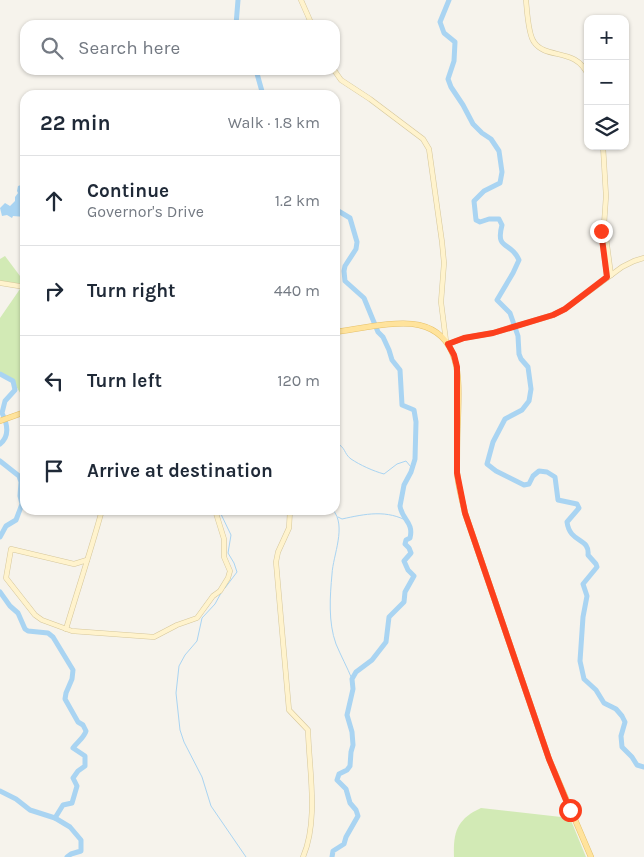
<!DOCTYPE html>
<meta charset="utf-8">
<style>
:root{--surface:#fff;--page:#f6f6f7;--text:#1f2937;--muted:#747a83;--line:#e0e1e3}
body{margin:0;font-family:Karla,sans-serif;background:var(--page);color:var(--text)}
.controls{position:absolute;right:15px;top:15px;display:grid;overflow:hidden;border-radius:10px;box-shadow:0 1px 4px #0004}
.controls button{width:45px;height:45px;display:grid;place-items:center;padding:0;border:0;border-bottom:1px solid var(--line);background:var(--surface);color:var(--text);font:25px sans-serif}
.stop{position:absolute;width:15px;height:15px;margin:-11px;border:4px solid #fc3f1d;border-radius:50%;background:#fff}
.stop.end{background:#fc3f1d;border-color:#fff;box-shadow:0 1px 5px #0008}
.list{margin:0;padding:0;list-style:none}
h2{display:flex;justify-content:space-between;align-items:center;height:65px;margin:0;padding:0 20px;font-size:21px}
h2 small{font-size:16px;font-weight:400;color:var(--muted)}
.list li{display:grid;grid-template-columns:32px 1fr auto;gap:15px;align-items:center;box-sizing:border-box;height:90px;padding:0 20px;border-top:1px solid var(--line)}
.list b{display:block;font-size:19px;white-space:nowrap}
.list p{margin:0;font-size:16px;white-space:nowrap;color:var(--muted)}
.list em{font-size:16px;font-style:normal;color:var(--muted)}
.icon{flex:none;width:28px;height:28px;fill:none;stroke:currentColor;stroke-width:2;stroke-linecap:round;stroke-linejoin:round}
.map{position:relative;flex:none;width:644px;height:857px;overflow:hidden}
.search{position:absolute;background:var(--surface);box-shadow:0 1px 4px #0004;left:20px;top:20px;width:320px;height:55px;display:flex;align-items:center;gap:12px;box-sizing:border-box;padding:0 18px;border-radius:15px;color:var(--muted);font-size:19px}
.panel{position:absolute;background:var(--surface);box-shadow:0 1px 4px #0004;left:20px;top:90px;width:320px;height:425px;border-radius:15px}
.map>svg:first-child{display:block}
.green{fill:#d2eab5}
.water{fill:#a9d4f2}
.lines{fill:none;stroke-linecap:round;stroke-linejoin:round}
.stream{stroke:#a9d4f2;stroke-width:1}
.river{stroke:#a9d4f2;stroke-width:5}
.secondary-casing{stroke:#d6c79b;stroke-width:5.5}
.primary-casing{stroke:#e6c16a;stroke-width:6}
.secondary{stroke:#fff3cd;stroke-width:4.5}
.primary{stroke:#ffe39c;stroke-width:5}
.route{stroke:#fc3f1d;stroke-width:6}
</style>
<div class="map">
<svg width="644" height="857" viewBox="0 0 644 857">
<rect width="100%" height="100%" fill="#f6f3ec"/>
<g class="green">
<polygon points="5,256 23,280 19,285 0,281 0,259"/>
<polygon points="20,289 25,291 25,401 13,381 0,374 0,318"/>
<path d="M 481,808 L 570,818 L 586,857 L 454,857 C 453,832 457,819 481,808 Z"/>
</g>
<polygon class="water" points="21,185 24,195 25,217 13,216 12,218 7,215 2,216 0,208 5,203 10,206 15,201 15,197 18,193 17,191 18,186"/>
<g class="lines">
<g class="stream">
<path d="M 335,442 C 347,448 343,453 351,459 C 360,465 373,471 384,474 L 397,464 L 406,461 L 411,467 L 411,473"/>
<polyline points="219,510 231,535 228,553 234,563 237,572 225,588"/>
<path d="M 333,510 C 347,526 333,555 332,574 C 330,596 328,622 336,644 C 341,656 347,667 352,679"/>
<path d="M 338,517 L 342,519 C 365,514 387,509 409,522"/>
<polyline points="221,593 215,604 202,618 197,641 185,655 179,666 176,693 180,730 184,742 202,777 211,806 246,857"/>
</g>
<g class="river">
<path d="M 449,0 L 440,22 L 444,33 L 455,42 L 454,61 L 448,79 L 451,87 L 463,105 L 473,124 L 482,133 L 491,139 L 499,151 L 502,172 L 500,183 L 484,191 L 474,201 L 476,220 L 480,222 L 489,219 L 499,219 L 502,225 C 495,251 511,241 519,260 L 513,273 L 497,300 L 510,313 L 518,336 L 519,354 L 521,359 L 528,367 L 531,389 L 529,401 L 522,410 L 505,419 L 493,442 L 487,464 L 496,471 L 524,485 L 529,484 L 533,476 L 539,471 L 547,472 L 555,477 L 558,500 L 577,504 L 579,508 L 567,522 C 570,544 590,537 588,555 L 596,564 L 597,567 L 583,584 L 587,596 L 583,617 L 580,661 L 584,679 L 596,690 L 604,703 L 616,709 L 622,716 L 625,722 L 621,736 L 622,747 L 632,757 L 637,765 L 644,767"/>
<polyline points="236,25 238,0"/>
<polyline points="256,70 263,95"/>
<path d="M 0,374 L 13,381 L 15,390 L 5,401 L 2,413 C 7,423 10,436 0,444"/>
<polyline points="0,461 19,476 21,482 20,496 22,504 16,520 6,526 0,537"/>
<path d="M 0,592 L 10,606 L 18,613 L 25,629 L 28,631 L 48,633 L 53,637 L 73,670 L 72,679 L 66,693 L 65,699 L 78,722 L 83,725 L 86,731 C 84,738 77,742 73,748 L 85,756 L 85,766 L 78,771 L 73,778 L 77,786 L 72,803 L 63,805 L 55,818"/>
<polyline points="0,791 16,799 30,810 55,818 70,827 81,840 81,851 71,854 67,857"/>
<path d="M 332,857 L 333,851 L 344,844 L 346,837 L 358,816 L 356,810 L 350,803 L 346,789 L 337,780 L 339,774 L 347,770 L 350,766 L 351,752 L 353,745 L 352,732 L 347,715 L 353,689 L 352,679 L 356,672 L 372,660 L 386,642 L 389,617 L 404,602 L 405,592 L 414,576 L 408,570 L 404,561 L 411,553 L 409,548 L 405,544 L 406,540 L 410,538 C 414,522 402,520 400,506 L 404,485 L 411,472 L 415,459 L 416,422 L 414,410 L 402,405 L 400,370 L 392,360 L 389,350 L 383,337 L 378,332 L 364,298 L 345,281 L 344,271 L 345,266 L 356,249 L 357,242 L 350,218 L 335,209"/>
</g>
<defs>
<g id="secondary">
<polyline points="301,0 312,25"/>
<path d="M 526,0 C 527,10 528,34 534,42 C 546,60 576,47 588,75"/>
<polyline points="334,70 341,80 370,99 423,139 429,149 442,242 444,263 441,302 446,341"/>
<polyline points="603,146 606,196 604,225"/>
<circle cx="602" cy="228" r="3.5"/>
<polyline points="605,230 611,275"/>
<polyline points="601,231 607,277"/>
<polyline points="0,283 25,287"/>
<polyline points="448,344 464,338 493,333 553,315 565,309 622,267 634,261 644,258"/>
<path d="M 290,510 L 289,528 L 278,552 L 276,562 L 289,710 L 308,730 C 309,769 319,820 303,857"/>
<polyline points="87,560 74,564 11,549 6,578 35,615 42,620 72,631 154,637 177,625 197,618 213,596 220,591 228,578 230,571 224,557 224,539 215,510"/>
<path d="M 66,629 C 78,589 91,550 102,510"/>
</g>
<g id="primary">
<path d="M 335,332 C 358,329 397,320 419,325 C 463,335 459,383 458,418 C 457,436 457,454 457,472 C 458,486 462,499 465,513 L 549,759 L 591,857"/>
<polyline points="0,421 25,412"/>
</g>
</defs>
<use href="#secondary" class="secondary-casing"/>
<use href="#primary" class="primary-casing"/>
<use href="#secondary" class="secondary"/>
<use href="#primary" class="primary"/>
</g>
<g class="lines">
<polyline class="route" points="570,810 549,759 465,513 457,473 457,367 454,355 448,344 464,338 493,333 553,315 565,309 607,277 601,231"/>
</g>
</svg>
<div class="controls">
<button>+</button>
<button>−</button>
<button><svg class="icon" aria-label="layers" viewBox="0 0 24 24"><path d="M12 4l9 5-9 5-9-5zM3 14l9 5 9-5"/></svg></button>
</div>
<div class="stop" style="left:570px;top:810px"></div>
<div class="stop end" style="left:601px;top:231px"></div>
<div class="search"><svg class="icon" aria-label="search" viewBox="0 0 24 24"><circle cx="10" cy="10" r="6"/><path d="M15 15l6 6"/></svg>Search here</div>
<section class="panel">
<h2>22 min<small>Walk · 1.8 km</small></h2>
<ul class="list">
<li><svg class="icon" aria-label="ahead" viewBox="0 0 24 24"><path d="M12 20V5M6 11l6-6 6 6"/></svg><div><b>Continue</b><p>Governor's Drive</p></div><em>1.2 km</em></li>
<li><svg class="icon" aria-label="right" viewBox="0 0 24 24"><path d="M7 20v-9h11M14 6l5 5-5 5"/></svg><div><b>Turn right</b></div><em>440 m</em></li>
<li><svg class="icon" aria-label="left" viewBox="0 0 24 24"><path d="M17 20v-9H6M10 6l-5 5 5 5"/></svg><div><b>Turn left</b></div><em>120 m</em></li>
<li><svg class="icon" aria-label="arrive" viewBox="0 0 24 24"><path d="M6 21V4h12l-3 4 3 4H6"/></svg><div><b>Arrive at destination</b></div></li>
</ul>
</section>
</div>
